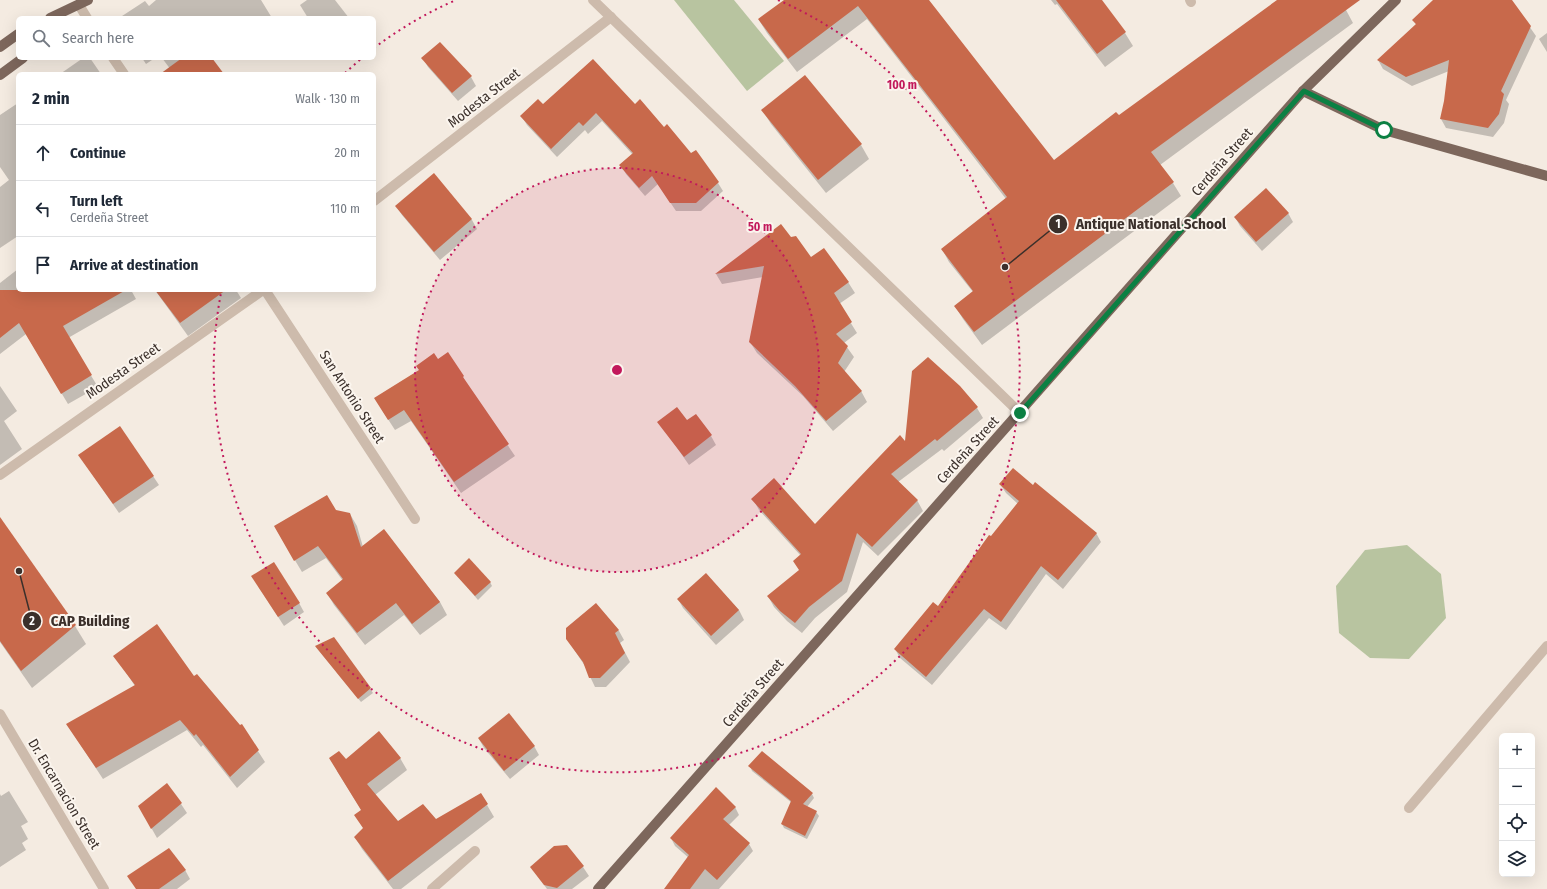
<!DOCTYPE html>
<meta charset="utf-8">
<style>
:root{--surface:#fff;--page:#f6f6f7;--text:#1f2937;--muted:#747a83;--line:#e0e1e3}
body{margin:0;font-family:"Fira Sans Condensed",sans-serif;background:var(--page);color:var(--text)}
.controls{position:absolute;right:12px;bottom:12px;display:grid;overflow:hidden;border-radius:6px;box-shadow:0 4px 16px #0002}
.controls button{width:36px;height:36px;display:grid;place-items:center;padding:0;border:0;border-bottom:1px solid var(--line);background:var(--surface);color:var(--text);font:20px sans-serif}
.stop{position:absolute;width:12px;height:12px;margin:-9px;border:3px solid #0b8043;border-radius:50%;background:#fff}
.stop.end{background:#0b8043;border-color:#fff;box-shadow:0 1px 4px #0008}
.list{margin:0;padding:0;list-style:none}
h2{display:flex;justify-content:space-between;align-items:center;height:52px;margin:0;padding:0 16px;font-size:17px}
h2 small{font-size:13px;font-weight:400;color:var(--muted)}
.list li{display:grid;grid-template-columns:26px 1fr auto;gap:12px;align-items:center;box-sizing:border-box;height:56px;padding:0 16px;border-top:1px solid var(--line)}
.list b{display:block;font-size:15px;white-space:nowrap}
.list p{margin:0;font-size:13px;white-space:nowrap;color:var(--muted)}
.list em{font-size:13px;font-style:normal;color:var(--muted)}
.icon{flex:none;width:22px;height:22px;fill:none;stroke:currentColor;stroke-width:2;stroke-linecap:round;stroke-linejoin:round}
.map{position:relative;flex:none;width:1547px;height:889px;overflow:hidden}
.search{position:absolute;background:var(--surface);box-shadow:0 4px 16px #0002;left:16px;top:16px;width:360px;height:44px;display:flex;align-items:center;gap:10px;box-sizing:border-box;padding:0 14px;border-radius:6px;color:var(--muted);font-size:15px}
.panel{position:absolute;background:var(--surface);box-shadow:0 4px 16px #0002;left:16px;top:72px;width:360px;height:220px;border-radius:6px}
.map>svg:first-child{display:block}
.green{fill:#b8c4a0}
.shadow{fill:#0003}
.building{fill:#c8694b}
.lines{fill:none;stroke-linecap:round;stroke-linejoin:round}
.minor{stroke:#cdbbac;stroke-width:10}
.major{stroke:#7d675c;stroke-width:10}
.route{stroke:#0b8043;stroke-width:5}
.ring{fill:none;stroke:#c2185b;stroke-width:2;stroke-dasharray:2 4}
.labels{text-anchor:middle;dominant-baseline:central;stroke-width:4;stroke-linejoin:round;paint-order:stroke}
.street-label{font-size:14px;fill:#3b302b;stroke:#fbf5ee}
.centre{fill:#c2185b;stroke:#fbf5ee;stroke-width:2}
.ring-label{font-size:12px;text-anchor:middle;font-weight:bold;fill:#c2185b;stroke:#fbf5ee;stroke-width:4;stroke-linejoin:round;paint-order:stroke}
.leader{fill:none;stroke:#3b302b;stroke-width:1.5}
.callout-dot{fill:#3b302b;stroke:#fbf5ee;stroke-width:1.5}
.mark-label{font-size:12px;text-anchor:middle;font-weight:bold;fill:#fff}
.callout-label{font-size:15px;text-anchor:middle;font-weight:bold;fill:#3b302b;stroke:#fbf5ee;stroke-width:4;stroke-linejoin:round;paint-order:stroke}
</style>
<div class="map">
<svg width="1547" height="889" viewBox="0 0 1547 889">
<rect width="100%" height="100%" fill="#f4ebe1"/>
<g class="green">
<polygon points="674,0 734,0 784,61 747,91"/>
<polygon points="1407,545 1441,574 1446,618 1409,659 1370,658 1339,633 1336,586 1365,550"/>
</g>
<g class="shadow">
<polygon points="156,0 261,0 272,18 119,18 145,1 149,6"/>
<polygon points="307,0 335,0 349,18 308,18 300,5"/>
<polygon points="785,0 928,0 1054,162 1119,117 1278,0 1344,0 1346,10 1353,23 1160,165 1173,183 1181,196 982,345 963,319 955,306 973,292 949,262 942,249 1006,199 867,19 797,72 767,33 759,20"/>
<polygon points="1051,0 1100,0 1125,33 1133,46 1105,67 1057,4 1055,5"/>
<polygon points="1435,0 1511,0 1536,36 1506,100 1509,104 1504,123 1493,137 1446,128 1441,119 1445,101 1449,71 1412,86 1383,69 1378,60 1417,26 1413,20"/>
<polygon points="1547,33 1547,52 1539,39"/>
<polygon points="83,58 90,58 101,74 60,74"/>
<polygon points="142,58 155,58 146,64"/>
<polygon points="162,58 214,58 212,59 223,74 174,74"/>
<polygon points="423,58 471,77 476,86 458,101 428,67"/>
<polygon points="805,76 861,145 869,159 826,193 771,124 763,111"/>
<polygon points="18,103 18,236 0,248 0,187 9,180 0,167 0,115"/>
<polygon points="635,105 664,128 718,183 723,191 701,211 676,211 658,184 645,196 626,174 621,165 633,155 602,121 588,134 585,130 557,157 527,125 522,117 543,106"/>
<polygon points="434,175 472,220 477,229 440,260 402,215 396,206"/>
<polygon points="1288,213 1293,222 1262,251 1240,226 1235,217"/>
<polygon points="781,226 790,238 811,258 848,282 855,293 839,304 857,333 844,343 854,357 844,372 861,391 867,402 833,431 803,396 757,353 750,342 763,277 722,284 716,274"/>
<polygon points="18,269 18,290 131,290 136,299 68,338 98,387 68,404 26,334 0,354 0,283"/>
<polygon points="155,290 236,290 241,298 188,336"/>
<polygon points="438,361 463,377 469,388 515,456 461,493 411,421 395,430 382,410"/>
<polygon points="0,386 17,411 4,421 22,449 0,465"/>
<polygon points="960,387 977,408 983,418 944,451 942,449 898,482 917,500 923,511 878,556 863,542 847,592 815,618 802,633 787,621 774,607 768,596 800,571 801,556 759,510 753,499 815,525 906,443"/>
<polygon points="659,422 687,422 711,436 716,445 689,465"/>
<polygon points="120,427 159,485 119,513 79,455"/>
<polygon points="1000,484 1033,486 1096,533 1101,542 1063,589 1046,574 1006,630 989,618 932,685 900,658 895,649 938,608 991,538 1018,504 1006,493"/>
<polygon points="335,511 350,514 357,526 363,547 384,531 440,602 447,615 420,635 404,615 365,645 334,605 327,593 343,581 326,558 302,572 275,527"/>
<polygon points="0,519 75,626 86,644 32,688 0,642"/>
<polygon points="455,573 490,582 492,586 478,600"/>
<polygon points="706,574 739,610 744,620 716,645 683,608 678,599"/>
<polygon points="258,586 299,603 304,612 284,626"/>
<polygon points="596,604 619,631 624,640 620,643 630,662 606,687 595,687 585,666 573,648"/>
<polygon points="334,638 373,693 361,702 316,647"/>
<polygon points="115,656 194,677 240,726 241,725 265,762 237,788 203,745 201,747 187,730 103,779 74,735 135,686"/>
<polygon points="479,739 534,746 539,755 510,779 484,748"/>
<polygon points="400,758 407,770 375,795 398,822 436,820 487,805 494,817 401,889 393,889 362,849 355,837 364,829 356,816 362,811 337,771 346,760"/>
<polygon points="750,766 812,794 814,798 807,807 816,812 819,816 807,839 784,828 782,824 792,803 752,771"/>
<polygon points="9,791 28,822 21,826 28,839 22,843 26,850 0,867 0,794 1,796"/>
<polygon points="181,804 187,813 157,838 139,806"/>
<polygon points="735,807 739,815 728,826 749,844 753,851 719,889 674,889 689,858 675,846 671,838"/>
<polygon points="567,846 583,867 589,876 572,889 547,889 531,867"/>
<polygon points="185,870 190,879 177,889 136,889"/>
</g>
<g class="building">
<polygon points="784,0 929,0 1054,160 1116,112 1119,115 1277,0 1360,0 1151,152 1174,182 974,332 954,306 973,291 941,249 1007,197 858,6 788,59 758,19"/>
<polygon points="1056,0 1102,0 1126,32 1097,54"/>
<polygon points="1433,0 1512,0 1531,26 1501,91 1504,94 1499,114 1488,128 1440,119 1444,101 1449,60 1406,77 1377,60 1416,24 1412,20"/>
<polygon points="440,42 472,76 452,93 421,58"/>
<polygon points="182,58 212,58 224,74 160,74"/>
<polygon points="593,59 635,104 640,99 664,127 667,124 691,153 696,150 719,182 696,203 670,203 652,176 639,188 619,165 633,153 596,113 583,126 579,122 551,149 520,116 538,99 543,104"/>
<polygon points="805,75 862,144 818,180 761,110"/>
<polygon points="434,173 472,219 434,252 395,206"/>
<polygon points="1266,188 1289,213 1256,242 1234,217"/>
<polygon points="781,224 791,237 796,236 811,257 824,248 849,282 834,293 852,322 836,334 848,346 838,363 862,391 826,421 795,386 749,342 764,266 715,274"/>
<polygon points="0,290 126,290 63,326 92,375 61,394 19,323 0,338"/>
<polygon points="155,290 226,290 180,323"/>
<polygon points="448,352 464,376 463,377 509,444 454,482 404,410 388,420 374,398 419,370 416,366 434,353 438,359"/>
<polygon points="928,357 960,386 978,407 937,441 935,439 891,474 918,500 872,547 857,533 842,581 809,607 795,623 780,611 767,596 799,570 793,561 801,554 751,499 774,478 815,524 900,435 905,441 912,371"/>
<polygon points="677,407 687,420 696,414 712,435 684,457 657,422"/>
<polygon points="120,426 154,476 113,504 78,455"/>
<polygon points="1013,468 1033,485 1035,482 1097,533 1058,580 1041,566 1001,622 984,609 926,677 894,649 933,602 938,606 989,535 991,536 1019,501 999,484"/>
<polygon points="327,495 336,510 350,513 361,547 384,529 440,602 412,624 396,603 357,633 326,593 343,579 318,546 294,561 274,526"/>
<polygon points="0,517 76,625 21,671 0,641"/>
<polygon points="469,558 491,582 475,596 454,573"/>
<polygon points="274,562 300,603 278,617 251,576"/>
<polygon points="706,573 739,610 711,636 677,599"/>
<polygon points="596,603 619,630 615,633 625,653 600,678 589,678 583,662 566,639 566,628"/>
<polygon points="157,624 194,676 197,674 240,725 242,724 259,750 230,777 196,734 194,736 180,720 96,768 66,724 135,685 113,656"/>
<polygon points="334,637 371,688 358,699 315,646"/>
<polygon points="509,713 535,746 504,771 478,738"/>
<polygon points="379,731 401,758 367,784 398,821 423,804 436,819 481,793 488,804 388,881 354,837 363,828 354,815 361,810 329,758 339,751 346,759"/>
<polygon points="762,751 813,793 803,804 817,811 805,836 781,824 791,801 748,766"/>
<polygon points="167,783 182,803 151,829 138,806"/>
<polygon points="716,787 736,807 723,819 750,843 717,880 705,869 690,889 664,889 689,855 670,838"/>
<polygon points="567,845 584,866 557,888 544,885 530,867 554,846"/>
<polygon points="169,848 186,870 159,889 136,889 127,876"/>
</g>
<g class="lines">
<g class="minor">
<polyline points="593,0 1020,413"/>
<polyline points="1190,0 1191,2"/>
<polyline points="79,5 87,18"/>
<polyline points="113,58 124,74"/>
<polyline points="374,201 611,17"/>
<polyline points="265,290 415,519"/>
<polyline points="0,475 263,290"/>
<polyline points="0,714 104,889"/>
<polyline points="1409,808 1547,646"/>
<polyline points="432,889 475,851"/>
</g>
<g class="major">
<polyline points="50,18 88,0"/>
<polyline points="0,47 18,34"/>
<polyline points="0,75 23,58"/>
<polyline points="1303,91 1384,130 1547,176"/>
<polyline points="598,889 1303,91 1396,0"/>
</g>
</g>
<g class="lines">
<polyline class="route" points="1020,413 1304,91 1384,130"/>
</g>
<circle cx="617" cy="370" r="202" fill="#c2185b" fill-opacity=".12"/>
<g class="ring">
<circle cx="617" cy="370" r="202"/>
<path d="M345 73A403 403 0 0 1 361 59M374 48A403 403 0 0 1 456 0M778 0A403 403 0 1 1 221 293"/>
</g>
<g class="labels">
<g class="street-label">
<text transform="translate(484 98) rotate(-38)">Modesta Street</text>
<text transform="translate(1222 162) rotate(-49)">Cerdeña Street</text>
<text transform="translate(123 371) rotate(-35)">Modesta Street</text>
<text transform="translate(352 397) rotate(57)">San Antonio Street</text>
<text transform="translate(968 450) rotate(-48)">Cerdeña Street</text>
<text transform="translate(753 693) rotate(-49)">Cerdeña Street</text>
<text transform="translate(64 794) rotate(59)">Dr. Encarnacion Street</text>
</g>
</g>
<circle cx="617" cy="370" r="6" class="centre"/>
<g class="ring-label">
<text x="902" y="89">100 m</text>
<text x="760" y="231">50 m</text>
</g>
<path class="leader" d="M1005 267L1058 224M19 571L32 621"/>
<g class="callout-dot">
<circle cx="1005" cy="267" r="4"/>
<circle cx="19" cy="571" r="4"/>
<circle cx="1058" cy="224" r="10"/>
<circle cx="32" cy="621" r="10"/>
</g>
<g class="mark-label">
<text x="1058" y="228">1</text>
<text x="32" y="625">2</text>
</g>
<g class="callout-label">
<text x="1151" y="229">Antique National School</text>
<text x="90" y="626">CAP Building</text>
</g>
</svg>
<div class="controls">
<button>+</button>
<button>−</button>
<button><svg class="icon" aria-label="locate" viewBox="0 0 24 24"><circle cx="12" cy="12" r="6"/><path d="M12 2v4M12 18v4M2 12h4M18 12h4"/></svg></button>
<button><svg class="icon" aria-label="layers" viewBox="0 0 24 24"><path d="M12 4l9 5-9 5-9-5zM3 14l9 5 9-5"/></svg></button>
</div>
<div class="stop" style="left:1384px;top:130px"></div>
<div class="stop end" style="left:1020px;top:413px"></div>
<div class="search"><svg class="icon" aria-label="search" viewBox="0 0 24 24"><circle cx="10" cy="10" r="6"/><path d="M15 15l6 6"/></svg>Search here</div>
<section class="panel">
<h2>2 min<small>Walk · 130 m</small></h2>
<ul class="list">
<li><svg class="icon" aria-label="ahead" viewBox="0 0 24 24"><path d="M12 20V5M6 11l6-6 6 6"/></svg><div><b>Continue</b></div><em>20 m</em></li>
<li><svg class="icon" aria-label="left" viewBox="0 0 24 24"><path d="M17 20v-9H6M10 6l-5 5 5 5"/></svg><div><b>Turn left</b><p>Cerdeña Street</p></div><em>110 m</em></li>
<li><svg class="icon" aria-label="arrive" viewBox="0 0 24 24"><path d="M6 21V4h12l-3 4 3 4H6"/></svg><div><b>Arrive at destination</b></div></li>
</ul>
</section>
</div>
